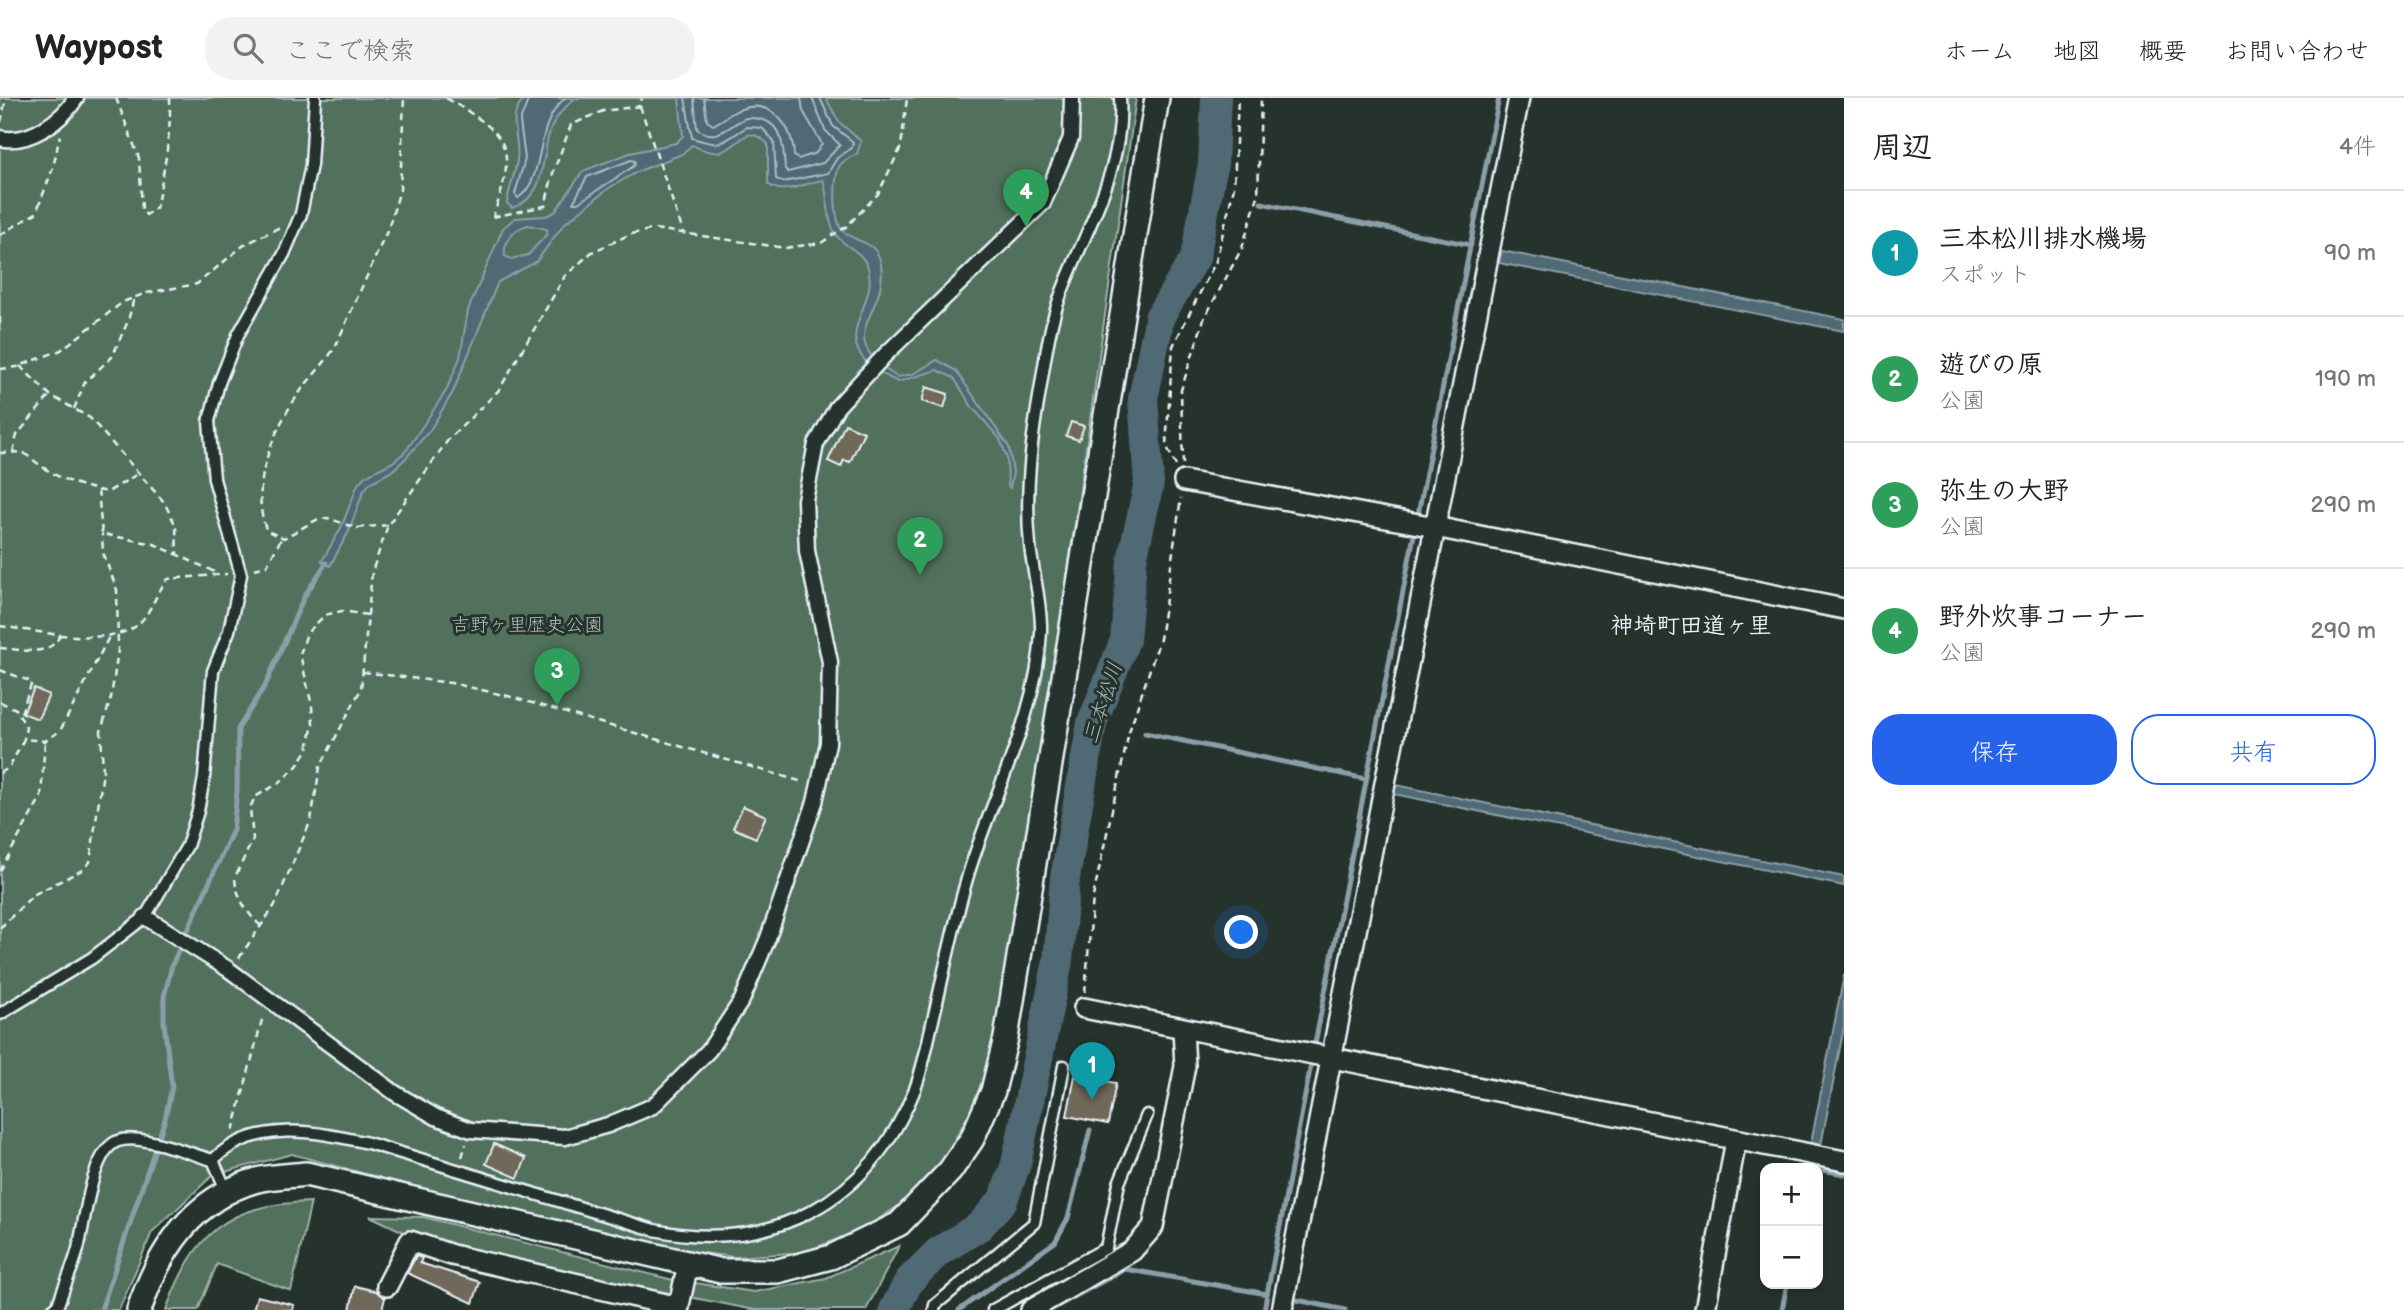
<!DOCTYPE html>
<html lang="ja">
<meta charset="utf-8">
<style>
:root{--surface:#fff;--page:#f2f2f2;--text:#222;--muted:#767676;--line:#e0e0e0;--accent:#2563eb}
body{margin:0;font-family:"Balsamiq Sans","Klee One",sans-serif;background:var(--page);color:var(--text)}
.controls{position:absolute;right:21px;bottom:21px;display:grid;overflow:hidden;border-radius:14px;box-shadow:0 4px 10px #0003}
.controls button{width:63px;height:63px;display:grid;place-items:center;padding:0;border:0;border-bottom:2px solid var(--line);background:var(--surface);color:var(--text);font:35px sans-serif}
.you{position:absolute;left:1242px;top:835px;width:24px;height:24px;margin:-18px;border:5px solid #fff;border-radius:50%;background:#1a73e8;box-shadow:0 0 0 10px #1a73e833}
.badge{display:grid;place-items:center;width:46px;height:46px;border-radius:50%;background:var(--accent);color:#fff;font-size:23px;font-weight:700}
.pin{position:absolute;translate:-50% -58px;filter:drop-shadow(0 2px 4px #0008)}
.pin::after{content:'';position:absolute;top:37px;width:24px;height:21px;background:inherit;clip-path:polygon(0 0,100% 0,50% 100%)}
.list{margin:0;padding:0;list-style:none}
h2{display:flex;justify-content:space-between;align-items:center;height:91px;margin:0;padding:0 28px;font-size:30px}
h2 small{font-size:23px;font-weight:400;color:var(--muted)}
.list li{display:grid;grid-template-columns:46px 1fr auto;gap:21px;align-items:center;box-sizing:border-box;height:126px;padding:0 28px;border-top:2px solid var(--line)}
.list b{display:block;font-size:26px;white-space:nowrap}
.list p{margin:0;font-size:23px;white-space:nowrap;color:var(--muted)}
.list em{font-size:23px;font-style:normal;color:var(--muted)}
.actions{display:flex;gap:14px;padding:21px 28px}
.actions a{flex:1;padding:16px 0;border:2px solid var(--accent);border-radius:28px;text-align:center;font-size:24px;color:var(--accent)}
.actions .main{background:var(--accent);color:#fff}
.icon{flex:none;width:38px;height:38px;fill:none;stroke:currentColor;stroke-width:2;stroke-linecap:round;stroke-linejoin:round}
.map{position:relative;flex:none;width:1844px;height:1212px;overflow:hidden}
header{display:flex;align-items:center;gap:42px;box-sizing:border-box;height:98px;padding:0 35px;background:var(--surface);border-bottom:2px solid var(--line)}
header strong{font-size:33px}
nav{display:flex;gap:38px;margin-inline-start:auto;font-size:24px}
.search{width:490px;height:63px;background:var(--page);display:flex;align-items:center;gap:18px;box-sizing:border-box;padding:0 24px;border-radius:28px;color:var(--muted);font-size:26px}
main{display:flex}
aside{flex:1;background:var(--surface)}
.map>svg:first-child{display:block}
.green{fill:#51715b;stroke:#9cb1aa;stroke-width:2}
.water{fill:#4f6974;stroke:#8c9fa9;stroke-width:2;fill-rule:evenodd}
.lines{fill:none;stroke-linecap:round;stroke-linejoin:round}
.shore{stroke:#abbbc3;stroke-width:2}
.stream{stroke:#8c9fa9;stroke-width:5}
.river{stroke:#4f6974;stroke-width:30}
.building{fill:#706858;stroke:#e8f1f8;stroke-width:2}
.service-casing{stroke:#e8f1f8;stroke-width:15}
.pedestrian-casing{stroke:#e8f1f8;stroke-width:19}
.minor-casing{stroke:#e8f1f8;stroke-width:24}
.tertiary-casing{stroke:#e8f1f8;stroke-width:28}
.path{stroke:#e8f1f8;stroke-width:2.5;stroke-dasharray:7 5;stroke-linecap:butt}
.service{stroke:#26332d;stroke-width:10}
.pedestrian{stroke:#26332d;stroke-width:14}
.minor{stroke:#26332d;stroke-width:19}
.tertiary{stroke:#26332d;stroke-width:23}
.labels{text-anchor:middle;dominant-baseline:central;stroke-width:6;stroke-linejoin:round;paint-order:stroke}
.park-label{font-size:19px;fill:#acbeb9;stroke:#26332d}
.water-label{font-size:21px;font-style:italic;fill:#abbbc3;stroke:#26332d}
.quarter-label{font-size:23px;font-weight:bold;fill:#e8f1f8;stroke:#26332d}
</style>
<header>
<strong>Waypost</strong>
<div class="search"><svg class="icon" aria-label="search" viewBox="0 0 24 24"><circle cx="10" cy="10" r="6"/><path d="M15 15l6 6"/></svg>ここで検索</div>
<nav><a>ホーム</a><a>地図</a><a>概要</a><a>お問い合わせ</a></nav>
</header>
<main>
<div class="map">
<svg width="1844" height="1212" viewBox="0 0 1844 1212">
<rect width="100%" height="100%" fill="#26332d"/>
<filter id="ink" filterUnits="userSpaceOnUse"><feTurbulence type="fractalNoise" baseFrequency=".0143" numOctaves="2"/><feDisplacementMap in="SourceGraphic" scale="14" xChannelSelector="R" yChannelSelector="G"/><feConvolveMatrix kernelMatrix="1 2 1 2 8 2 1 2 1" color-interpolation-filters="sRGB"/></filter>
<g filter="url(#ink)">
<g class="green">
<polygon points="0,0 1136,0 1077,413 992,959 969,1016 942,1064 909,1101 863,1131 805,1154 735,1159 678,1152 455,1100 292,1056 213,1077 152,1134 119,1212 0,1212"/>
<path d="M 311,1104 L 291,1193 L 217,1166 L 198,1212 L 166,1212 C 195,1134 227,1106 311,1104 Z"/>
<polygon points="370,1118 423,1119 669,1181 754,1194 826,1180 899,1148 866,1212 755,1212 496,1161 412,1138"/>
</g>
<g class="water">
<path d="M 526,0 L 575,0 C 564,10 553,21 549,36 C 541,64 546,99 512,110 L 507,105 C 509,90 515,77 517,62 C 521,39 504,19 526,0 Z"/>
<path d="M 679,0 L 826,0 L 839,24 L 861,43 L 857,56 C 851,59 844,62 840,67 C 833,78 833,126 844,134 C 860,147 877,142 881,167 C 889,217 829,237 897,279 L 913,276 L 937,262 L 956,273 L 1009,349 L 1013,375 L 1010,390 L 1008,388 L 1007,360 L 1000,341 L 972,309 L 954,280 L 937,272 L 898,284 C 813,245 884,211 867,167 C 860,152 846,150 837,138 C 826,124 829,99 823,82 C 806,84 783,99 768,86 L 768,46 C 743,22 742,50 719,54 C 709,55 701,51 692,47 L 682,56 L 639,73 L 609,90 L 564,126 L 536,164 L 498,184 L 453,294 L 430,332 L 406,360 L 392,373 L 370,385 L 363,394 L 349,433 L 330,468 L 322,463 L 341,430 L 358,386 L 365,378 L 393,364 L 406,353 L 446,293 L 460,260 L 468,212 L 503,130 L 515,120 L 546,118 L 555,114 L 583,73 L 630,55 L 676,45 L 683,38 ZM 528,127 L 547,131 L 547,136 L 528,157 L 511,161 L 505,158 C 503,143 514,131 528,127 Z"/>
<polygon points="1502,153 1844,221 1844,233 1499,165"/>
<polygon points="1396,687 1844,779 1844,788 1394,696"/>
<polygon points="1844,877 1844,929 1821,1047 1811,1045"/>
</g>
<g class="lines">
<g class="shore">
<path d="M 529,0 L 520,23 L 525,61 L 515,96 L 518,100 C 547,81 532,29 565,0"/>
<path d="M 685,0 L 692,40 C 725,50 718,46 747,29 L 762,30 L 774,43 L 776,81 L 783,84 L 828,75 L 837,60 L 852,50 L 853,44 L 833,28 L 820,0"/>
<path d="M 694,0 L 697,31 C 718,45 727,28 746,20 C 782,18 783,44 785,71 L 788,74 L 823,65 L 840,47 L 825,32 L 812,0"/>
<path d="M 704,0 L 707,23 L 713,27 C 722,23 731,14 741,11 C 774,0 793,31 794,58 L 798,61 L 816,55 L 822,46 L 803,13 L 801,0"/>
<polygon points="631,62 635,63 634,68 578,105 573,105 587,79"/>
</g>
<g class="stream">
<polyline points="1261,105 1471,147"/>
<polyline points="1145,635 1366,681"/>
<polyline points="1314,951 1499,0"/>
<polyline points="1818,1071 1844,1076"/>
<polyline points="1297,1202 1345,1212"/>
<polyline points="101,1212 165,1021 172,989 164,925 164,899 172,867 233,732 237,694 238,631 266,586 304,499 326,465"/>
<polyline points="959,1212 1055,1144 1068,1120 1090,1032"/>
<polyline points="1050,1212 1125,1171 1267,1196"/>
<polyline points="1264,1212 1312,961"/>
<polyline points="1782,1212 1787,1186"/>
</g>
<polyline class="river" points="894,1212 909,1183 938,1154 980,1128 1003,1102 1016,1066 1058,863 1065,780 1092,625 1125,542 1132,462 1149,385 1143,301 1160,218 1195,160 1213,66 1216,0"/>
</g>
<g class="building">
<polygon points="926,289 948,296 944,310 922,303"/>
<polygon points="1071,324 1084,328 1079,342 1066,338"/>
<polygon points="845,326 864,334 850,364 844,362 841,369 828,363"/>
<polygon points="34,590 49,597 38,621 23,615"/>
<polygon points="743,708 766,718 756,740 733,730"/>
<polygon points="1075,978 1116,985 1108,1026 1067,1018"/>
<polygon points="494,1046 526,1060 518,1080 486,1066"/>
<polygon points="416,1158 422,1160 420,1165 480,1184 473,1205 407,1175"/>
<polygon points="355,1188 376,1193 385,1200 382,1212 350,1212"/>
<polygon points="257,1198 294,1207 293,1212 253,1212"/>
</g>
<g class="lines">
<defs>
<g id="service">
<polyline points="0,916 92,860 145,819 187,748 198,713 204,680 213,573 229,533 241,477 214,381 209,323 219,285 238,237 284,156 301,116 311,67 315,0"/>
<path d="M 227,1094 L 213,1062 C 255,1021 315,1033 368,1045 L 654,1132 C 773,1156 869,1104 915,991 C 923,970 927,947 932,926 C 944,875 954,823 969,774 C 993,695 1037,619 1041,534 C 1042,505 1033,476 1030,447 C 1025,399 1030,352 1038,305 C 1044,270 1048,232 1060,199 C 1084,133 1125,72 1120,0"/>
<path d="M 52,1212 L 58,1207 C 64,1188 73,1170 78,1151 C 85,1125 91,1052 118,1043 C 141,1035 189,1056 213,1062"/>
<polyline points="934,1212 935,1207 1034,1125 1064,968"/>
<polyline points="993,1212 1106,1150 1119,1085 1147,1017"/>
</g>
<g id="pedestrian">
<path d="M 0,40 C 28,47 62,23 76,0"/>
<polyline points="145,819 228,871 395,995 436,1019 471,1032 565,1039 608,1027 653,1008 709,952 742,902 768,840 815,704 828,645 830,564 807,453 805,402 816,346 837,309 884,258 1043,105 1071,40 1072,0"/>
</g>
<g id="minor">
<polyline points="1184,383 1435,429 1844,511"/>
<polyline points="1084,910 1844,1063"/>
<polyline points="387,1188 410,1143 452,1157 679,1209"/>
<polyline points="678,1212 688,1166"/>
<polyline points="1031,1212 1132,1153 1153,1129 1185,968 1183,931"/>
<polyline points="1282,1212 1519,0"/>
<polyline points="1705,1212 1736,1042"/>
</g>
<path id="tertiary" d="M 139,1212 C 159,1152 193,1100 257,1082 C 273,1078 290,1078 306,1076 L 721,1173 L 778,1173 L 831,1159 L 899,1126 L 950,1073 L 972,1041 L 993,993 L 1006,940 L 1157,0"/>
</defs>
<use href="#service" class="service-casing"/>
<use href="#pedestrian" class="pedestrian-casing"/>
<use href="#minor" class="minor-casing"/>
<use href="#tertiary" class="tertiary-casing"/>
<g class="path">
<path d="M 116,0 L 139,60 L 142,111 L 146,117 L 156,110 C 164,74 171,38 170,0"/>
<path d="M 446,0 C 510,38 518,47 493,119"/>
<polyline points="640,8 683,134"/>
<polyline points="1,24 6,0"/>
<polyline points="493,119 545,108 553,75 571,27 603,13 640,8 642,0"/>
<polyline points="0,137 36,115 53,70 60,37"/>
<polyline points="0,219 0,230"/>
<polyline points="20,268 50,297 90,320 164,404 176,428 177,456"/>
<polyline points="0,271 17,269 61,252 123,204 146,195 197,186 244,147 280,129"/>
<polyline points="74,311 85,284 112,259 128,223 134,200"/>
<polyline points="13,354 17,337 50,297"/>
<path d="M 0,355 L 23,354 C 52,378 71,387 108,394 L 139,375"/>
<polyline points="1183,366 1181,292 1204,221 1242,150 1258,98 1261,0"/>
<polyline points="1176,368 1166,347 1173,248 1216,163 1234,89 1238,0"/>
<polyline points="98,392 102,436 154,446 217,475"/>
<path d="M 388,427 L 356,430 L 328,420 L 318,421 L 284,440 L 267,433 C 248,391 274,329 300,294 C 312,277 326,265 336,247 L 388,131 L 400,92 L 404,0"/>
<polyline points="254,471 267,468 282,439"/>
<path d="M 0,528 C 35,533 103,548 133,530 C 150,520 155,495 168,481 L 227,476"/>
<path d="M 0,550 C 21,551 51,561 61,535"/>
<polyline points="0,572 32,584 20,618"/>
<polyline points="363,574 451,585 508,598 803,684"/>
<polyline points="0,604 16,611 26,629 24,641"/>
<polyline points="0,675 9,670 24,641 45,643 60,633 109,539"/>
<polyline points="0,773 41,699 45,643"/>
<path d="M 261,828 C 248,817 235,797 235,779 L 253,741 L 250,710 L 255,699 L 279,685 L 297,668 L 308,651 L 313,625 L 312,608 L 300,556 L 307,535 L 325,517 L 342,513 L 368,517"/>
<polyline points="0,830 33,797 82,772 90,764 103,674 101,633 111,600 118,552 117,492 103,455 102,436"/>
<polyline points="239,860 275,807 311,722 320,669 361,591 372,474 388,427 448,342 499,292 565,178 592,154 631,136 655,131 785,150 821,145 847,128 878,96 901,49 907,0"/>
<polyline points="1085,894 1093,799 1129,634 1160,541 1181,400"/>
<polyline points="233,1033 263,918"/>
<polyline points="462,1059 466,1046"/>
</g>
<use href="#service" class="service"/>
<use href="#pedestrian" class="pedestrian"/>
<use href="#minor" class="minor"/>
<use href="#tertiary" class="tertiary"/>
</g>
</g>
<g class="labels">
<g class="park-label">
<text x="527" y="527">吉野ヶ里歴史公園</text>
</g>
<g class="water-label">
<text transform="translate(1103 605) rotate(-72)">三本松川</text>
</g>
<g class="quarter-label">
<text x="1691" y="528">神埼町田道ヶ里</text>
</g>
</g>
</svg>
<div class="controls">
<button>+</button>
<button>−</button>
</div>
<div class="you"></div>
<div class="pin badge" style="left:1092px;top:1002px;background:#0f9aa8">1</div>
<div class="pin badge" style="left:920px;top:477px;background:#2e9e5b">2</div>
<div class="pin badge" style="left:557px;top:608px;background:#2e9e5b">3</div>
<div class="pin badge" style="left:1026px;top:129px;background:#2e9e5b">4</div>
</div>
<aside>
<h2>周辺<small>4件</small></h2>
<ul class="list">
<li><span class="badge" style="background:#0f9aa8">1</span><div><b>三本松川排水機場</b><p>スポット</p></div><em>90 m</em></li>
<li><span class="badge" style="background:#2e9e5b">2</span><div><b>遊びの原</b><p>公園</p></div><em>190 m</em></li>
<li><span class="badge" style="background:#2e9e5b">3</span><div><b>弥生の大野</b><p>公園</p></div><em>290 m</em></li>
<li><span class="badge" style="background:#2e9e5b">4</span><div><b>野外炊事コーナー</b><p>公園</p></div><em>290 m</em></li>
</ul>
<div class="actions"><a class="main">保存</a><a>共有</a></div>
</aside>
</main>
